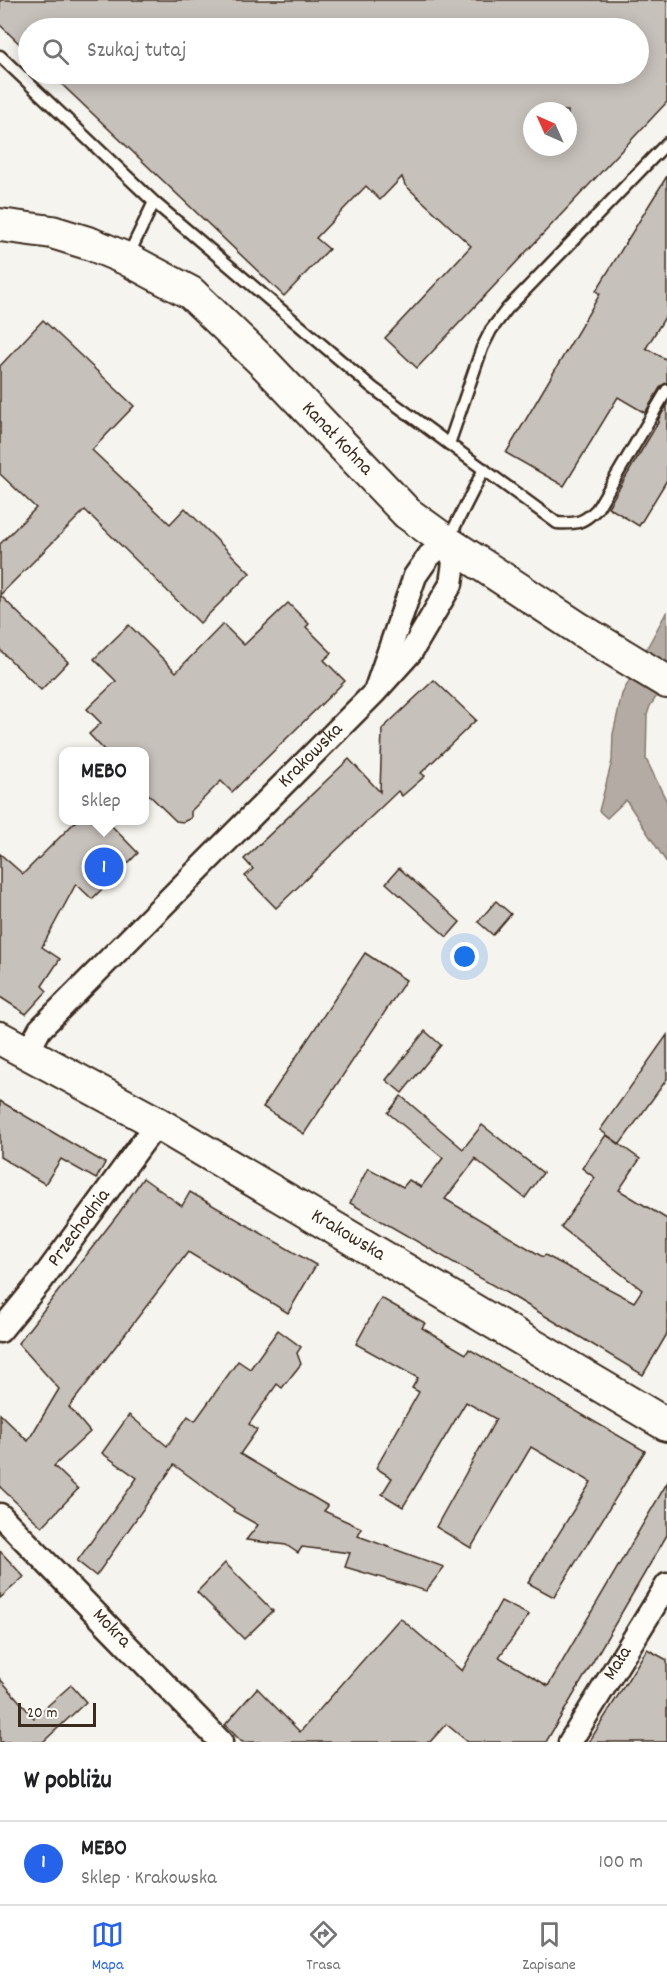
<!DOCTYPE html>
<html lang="pl">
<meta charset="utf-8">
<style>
:root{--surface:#fff;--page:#f2f2f2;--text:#202124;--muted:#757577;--line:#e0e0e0;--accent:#2563eb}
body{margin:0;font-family:Dekko,sans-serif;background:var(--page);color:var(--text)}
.compass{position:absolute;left:523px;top:102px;width:54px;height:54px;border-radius:50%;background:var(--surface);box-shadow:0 3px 15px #0003;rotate:315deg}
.scale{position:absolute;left:18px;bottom:15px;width:78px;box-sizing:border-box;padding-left:6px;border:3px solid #3b2a1e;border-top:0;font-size:16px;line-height:21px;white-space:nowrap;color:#3b2a1e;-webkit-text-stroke:4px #fdfcf7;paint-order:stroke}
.you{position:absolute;left:465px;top:957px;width:21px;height:21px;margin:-15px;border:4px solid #fff;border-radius:50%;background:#1a73e8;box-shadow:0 0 0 9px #1a73e833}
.badge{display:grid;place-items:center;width:39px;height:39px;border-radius:50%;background:var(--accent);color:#fff;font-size:20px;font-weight:700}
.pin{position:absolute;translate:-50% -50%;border:3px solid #fff;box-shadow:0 2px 6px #0006}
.popup{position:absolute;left:59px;top:747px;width:90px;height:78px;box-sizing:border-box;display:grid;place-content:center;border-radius:12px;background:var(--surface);filter:drop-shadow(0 2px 4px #0005);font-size:20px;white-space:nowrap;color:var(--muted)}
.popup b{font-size:22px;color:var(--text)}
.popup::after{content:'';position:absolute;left:50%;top:100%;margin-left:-12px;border:12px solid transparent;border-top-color:var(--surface)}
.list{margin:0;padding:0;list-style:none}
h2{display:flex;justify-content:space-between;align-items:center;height:78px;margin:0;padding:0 24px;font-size:26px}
h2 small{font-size:20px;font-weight:400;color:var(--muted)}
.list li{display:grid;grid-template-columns:39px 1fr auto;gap:18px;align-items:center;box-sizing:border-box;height:84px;padding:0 24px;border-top:2px solid var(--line)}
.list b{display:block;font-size:22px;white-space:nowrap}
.list p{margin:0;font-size:20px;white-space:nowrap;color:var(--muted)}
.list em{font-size:20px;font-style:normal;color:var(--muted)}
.icon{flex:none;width:33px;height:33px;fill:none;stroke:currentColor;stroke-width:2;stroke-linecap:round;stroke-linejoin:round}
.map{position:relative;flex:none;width:667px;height:1742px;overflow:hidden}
.search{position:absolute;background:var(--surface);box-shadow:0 3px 15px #0003;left:18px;right:18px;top:18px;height:66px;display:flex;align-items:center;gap:15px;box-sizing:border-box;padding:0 21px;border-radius:33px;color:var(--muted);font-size:22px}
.sheet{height:162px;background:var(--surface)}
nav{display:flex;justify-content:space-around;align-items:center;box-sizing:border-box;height:84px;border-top:2px solid var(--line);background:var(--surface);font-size:16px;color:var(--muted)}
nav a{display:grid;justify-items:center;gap:3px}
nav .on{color:var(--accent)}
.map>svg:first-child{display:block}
.water{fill:#b4aca4;stroke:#84786e;stroke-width:1.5}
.building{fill:#c7c1bb;stroke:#3b2a1e;stroke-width:1.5;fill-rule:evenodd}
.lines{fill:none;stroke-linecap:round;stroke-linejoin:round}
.lane-casing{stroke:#3b2a1e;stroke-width:15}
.street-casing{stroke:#3b2a1e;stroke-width:27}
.secondary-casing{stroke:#3b2a1e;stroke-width:36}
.lane{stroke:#fdfcf7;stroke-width:10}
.street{stroke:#fdfcf7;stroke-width:22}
.secondary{stroke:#fdfcf7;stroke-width:32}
.labels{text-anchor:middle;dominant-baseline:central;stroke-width:4.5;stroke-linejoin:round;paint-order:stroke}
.street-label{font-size:20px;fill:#3b2a1e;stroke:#fdfcf7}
</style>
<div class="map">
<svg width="667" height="1742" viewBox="0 0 667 1742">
<rect width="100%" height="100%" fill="#f5f4ee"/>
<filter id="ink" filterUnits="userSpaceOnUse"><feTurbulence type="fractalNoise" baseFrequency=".0167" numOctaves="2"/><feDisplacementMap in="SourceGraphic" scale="12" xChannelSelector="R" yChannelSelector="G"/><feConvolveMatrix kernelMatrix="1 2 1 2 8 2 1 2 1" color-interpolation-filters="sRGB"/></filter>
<g filter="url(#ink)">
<polygon class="water" points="667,611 667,681 650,706 647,715 646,759 667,802 667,863 626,800 607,818 599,811 612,761 613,734 622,694"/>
<g class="building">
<path d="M 0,0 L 667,0 L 667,102 L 417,368 L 385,338 L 471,246 L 405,185 L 402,177 L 380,200 L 366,186 L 316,238 L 329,249 L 284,296 L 51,74 L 639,74 L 639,28 L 28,28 L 28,52 L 0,25 ZM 532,111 L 568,111 L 568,147 L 532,147 Z"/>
<polygon points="667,176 667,314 646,348 667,360 667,383 661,386 645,413 618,397 564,486 506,453 600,294 596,291"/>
<polygon points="43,320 134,406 92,450 170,524 185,508 250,573 200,623 85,510 0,595 68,662 41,690 0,650 0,544 36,508 0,474 0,366"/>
<polygon points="667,405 667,480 639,526 608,507 659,421 658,420"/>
<polygon points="288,603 309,624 306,627 332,653 324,660 345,681 232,792 221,781 191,811 191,818 183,822 176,821 144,790 144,752 106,752 89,734 101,723 87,709 116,681 94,659 129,625 176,672 223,624 244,645"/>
<polygon points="434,680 476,720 421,773 425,776 402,796 398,791 276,908 245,876 253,869 244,859 349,759 380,792 382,729"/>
<polygon points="77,820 106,820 138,853 92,899 76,884 42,947 60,959 42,986 47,991 26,1014 0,997 0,854 23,874"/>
<polygon points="399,868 460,922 447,937 386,883"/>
<polygon points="496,901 511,914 493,935 478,922"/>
<polygon points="365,953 406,980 304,1134 263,1107"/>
<polygon points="425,1031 441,1045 402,1093 386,1080"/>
<polygon points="667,1035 667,1079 620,1144 600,1130"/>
<polygon points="401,1096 463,1149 482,1125 543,1173 525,1198 474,1158 476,1159 445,1199 543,1257 545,1255 634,1302 642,1290 561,1227 595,1178 582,1168 606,1135 640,1159 619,1190 667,1219 667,1334 643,1375 517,1299 350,1203 368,1168 403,1187 409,1180 421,1187 443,1158 388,1113"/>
<polygon points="0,1101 105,1163 96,1179 61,1159 45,1184 0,1157"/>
<polygon points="143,1178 182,1206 190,1192 316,1265 288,1313 188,1252 69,1407 90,1432 54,1466 78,1489 42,1527 0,1487 0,1414 28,1441 59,1389 18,1343 119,1213"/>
<polygon points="381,1298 425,1323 422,1328 466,1354 469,1349 645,1451 554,1597 528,1583 591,1482 531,1447 471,1548 436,1527 496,1419 466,1402 403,1507 382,1494 392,1478 376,1468 419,1392 412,1388 418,1378 356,1344"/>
<polygon points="278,1330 301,1347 297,1353 301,1364 282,1388 277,1384 249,1424 257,1430 240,1454 328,1506 324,1511 361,1528 358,1536 444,1567 426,1591 345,1567 350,1553 302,1547 298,1553 286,1545 246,1540 258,1525 233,1511 234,1509 174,1465 96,1576 77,1561 137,1478 102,1453 129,1415 167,1446 188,1416 195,1421 238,1361 250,1369"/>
<polygon points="667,1483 667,1535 546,1742 468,1742 446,1724 430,1742 242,1742 225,1725 257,1688 300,1732 400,1618 462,1671 501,1601 529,1615 499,1657 548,1686"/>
<polygon points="0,1551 24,1577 0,1598"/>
<polygon points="225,1563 273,1611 244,1639 197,1592"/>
<polygon points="647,1649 667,1660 667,1742 589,1742"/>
<polygon points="0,1679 34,1718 71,1685 86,1702 43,1742 0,1742"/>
</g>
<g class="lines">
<defs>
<g id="lane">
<polyline points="0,56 154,202 373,388 449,444"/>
<path d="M 667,143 L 507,309 L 491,330 L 482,348 L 449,444 L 557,523 C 577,524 583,523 597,509 L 667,390"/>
<polyline points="128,256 154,202"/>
<polyline points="448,540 484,469"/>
</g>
<g id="street">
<path id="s1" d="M 27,1053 L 40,1029 L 375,692 L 411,652 L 451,584 L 454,562 L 447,542 L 429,556 L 415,576 L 375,692"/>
<path id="s2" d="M 0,1331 L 41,1281 L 157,1123"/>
<path id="s3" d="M 0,1515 L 221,1742"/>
<path id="s4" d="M 570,1742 L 667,1585"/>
</g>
<g id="secondary">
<path id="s5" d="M 0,225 L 52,232 L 91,244 L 127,259 L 191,293 L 265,364 L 407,513 L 447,542 L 581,630 L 667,682"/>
<path id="s6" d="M 0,1038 L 157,1123 L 667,1425"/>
</g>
</defs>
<use href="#lane" class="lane-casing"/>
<use href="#street" class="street-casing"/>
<use href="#secondary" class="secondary-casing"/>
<use href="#lane" class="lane"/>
<use href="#street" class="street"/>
<use href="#secondary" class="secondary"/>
</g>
</g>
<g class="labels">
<g class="street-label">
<text stroke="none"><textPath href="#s5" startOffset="411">Kanał Kohna</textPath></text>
<text stroke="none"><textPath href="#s1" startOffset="412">Krakowska</textPath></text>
<text stroke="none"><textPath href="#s2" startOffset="130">Przechodnia</textPath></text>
<text stroke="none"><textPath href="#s6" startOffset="400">Krakowska</textPath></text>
<text stroke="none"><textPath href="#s3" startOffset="159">Mokra</textPath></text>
<text stroke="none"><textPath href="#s4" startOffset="92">Mała</textPath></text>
</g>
</g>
</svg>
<svg class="compass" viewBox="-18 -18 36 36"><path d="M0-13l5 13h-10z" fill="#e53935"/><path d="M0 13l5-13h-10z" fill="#757577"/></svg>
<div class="scale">20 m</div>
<div class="you"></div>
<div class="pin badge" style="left:104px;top:867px">1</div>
<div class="popup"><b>MEBO</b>Sklep</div>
<div class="search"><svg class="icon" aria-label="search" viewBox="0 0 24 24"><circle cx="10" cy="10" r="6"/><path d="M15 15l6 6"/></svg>Szukaj tutaj</div>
</div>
<section class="sheet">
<h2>W pobliżu<small></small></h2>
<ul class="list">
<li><span class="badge">1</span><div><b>MEBO</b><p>Sklep · Krakowska</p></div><em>100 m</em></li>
</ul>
</section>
<nav>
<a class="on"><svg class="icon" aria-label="map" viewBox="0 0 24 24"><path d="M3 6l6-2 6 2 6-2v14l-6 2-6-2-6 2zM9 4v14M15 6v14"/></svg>Mapa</a>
<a><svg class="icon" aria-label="directions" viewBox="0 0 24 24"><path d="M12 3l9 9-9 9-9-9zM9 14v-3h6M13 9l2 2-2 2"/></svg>Trasa</a>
<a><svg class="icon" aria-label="saved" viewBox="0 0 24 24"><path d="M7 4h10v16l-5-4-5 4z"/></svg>Zapisane</a>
</nav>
